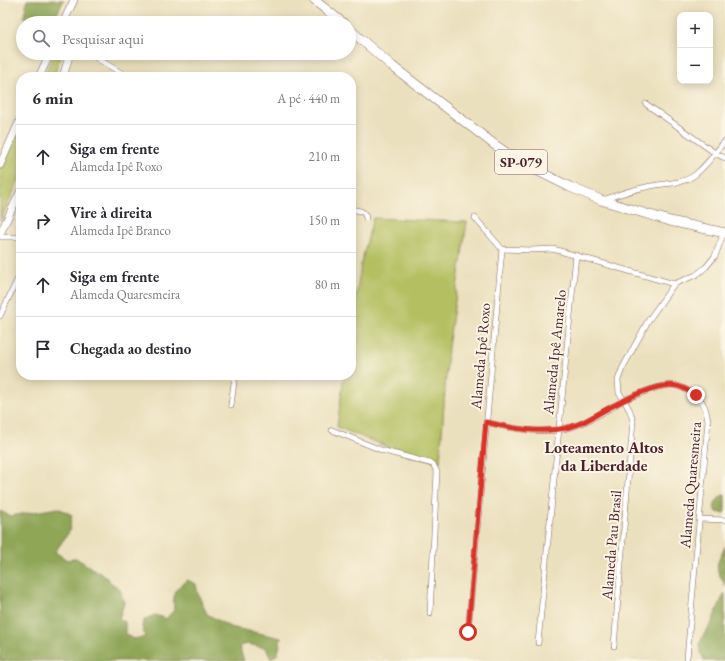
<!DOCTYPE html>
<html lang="pt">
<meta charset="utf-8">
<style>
:root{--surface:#fff;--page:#f2f2f3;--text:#2b2b33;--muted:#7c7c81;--line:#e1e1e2}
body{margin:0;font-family:"EB Garamond",serif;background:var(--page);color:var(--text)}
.controls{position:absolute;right:12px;top:12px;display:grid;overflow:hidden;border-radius:8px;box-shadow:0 2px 10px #0003}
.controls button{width:36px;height:36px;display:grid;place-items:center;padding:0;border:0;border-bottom:1px solid var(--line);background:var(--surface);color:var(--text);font:20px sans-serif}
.stop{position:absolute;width:12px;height:12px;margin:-9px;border:3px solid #d93025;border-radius:50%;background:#fff}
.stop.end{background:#d93025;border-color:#fff;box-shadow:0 1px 4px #0008}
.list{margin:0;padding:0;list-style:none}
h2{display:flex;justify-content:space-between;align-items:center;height:52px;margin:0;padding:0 16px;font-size:17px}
h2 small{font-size:13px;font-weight:400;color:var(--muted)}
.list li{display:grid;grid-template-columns:26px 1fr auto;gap:12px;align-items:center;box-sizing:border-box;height:64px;padding:0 16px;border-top:1px solid var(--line)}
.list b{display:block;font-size:15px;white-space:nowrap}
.list p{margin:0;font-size:13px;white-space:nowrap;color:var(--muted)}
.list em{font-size:13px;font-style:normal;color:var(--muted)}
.icon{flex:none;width:22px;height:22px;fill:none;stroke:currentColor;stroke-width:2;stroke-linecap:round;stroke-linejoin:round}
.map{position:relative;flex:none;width:725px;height:661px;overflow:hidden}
.search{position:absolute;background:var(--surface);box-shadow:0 2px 10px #0003;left:16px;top:16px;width:340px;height:44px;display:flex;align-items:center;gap:10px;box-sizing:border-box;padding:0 14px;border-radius:22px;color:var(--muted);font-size:15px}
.panel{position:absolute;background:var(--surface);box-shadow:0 2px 10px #0003;left:16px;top:72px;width:340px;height:308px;border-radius:16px}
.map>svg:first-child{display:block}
.green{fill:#b3bf61;stroke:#7e6f46}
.forest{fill:#8ea657;stroke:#6c6241}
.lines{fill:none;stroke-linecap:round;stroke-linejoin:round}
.street-casing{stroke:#82635e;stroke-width:6}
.secondary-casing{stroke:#82635e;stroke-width:8}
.highway-casing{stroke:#82635e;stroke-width:10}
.street{stroke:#fff;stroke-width:5}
.secondary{stroke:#fff;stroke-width:7}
.highway{stroke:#fff;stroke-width:9}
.route{stroke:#d93025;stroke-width:5}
.labels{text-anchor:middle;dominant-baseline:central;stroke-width:4;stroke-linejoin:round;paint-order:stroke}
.shield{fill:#fcf5e5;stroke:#7f5f63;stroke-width:1}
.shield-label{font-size:14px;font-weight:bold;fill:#4a1f2b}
.street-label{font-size:15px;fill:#4a1f2b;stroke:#fcf5e5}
.neighbourhood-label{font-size:16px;font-weight:bold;fill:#4a1f2b;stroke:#fcf5e5}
</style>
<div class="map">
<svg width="725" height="661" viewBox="0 0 725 661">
<rect width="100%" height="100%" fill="#fcf5e5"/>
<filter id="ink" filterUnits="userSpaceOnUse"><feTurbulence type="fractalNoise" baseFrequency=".025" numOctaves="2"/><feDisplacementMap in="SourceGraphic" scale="8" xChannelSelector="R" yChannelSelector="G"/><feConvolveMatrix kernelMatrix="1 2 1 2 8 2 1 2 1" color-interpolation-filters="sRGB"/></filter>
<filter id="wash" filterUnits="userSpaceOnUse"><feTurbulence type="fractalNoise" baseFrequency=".012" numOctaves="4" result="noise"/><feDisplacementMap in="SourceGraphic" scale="16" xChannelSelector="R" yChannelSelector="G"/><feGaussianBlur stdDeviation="0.9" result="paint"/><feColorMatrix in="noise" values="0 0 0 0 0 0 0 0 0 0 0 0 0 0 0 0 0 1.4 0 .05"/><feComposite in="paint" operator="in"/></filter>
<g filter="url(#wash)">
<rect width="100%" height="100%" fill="#ebe0bd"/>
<g class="green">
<polygon points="54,53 61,53 54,77 43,77"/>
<polygon points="21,123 21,175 0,221 0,167"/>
<polygon points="373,218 467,222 448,347 440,462 408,455 337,427 344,375 351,375 351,331 361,264"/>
</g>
<g class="forest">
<polygon points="27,0 64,0 52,23 28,23 24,16"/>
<path d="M 723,495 L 725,495 L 725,514 L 717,512 L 714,509 C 714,504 718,498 723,495 Z"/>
<path d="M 58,508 L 72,515 L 69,532 L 55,552 L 67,560 L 76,558 L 106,577 L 110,582 L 120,589 L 124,603 L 119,619 L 125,622 L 125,634 L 133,639 L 145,637 L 142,626 L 145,619 L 155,615 L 166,619 L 174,610 C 172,593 174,590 187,580 L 196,584 L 198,594 L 207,614 L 230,627 L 281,638 L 278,654 L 271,659 L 266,648 L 248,644 L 239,646 L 244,661 L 0,661 L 0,511 L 10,516 Z"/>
<path d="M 725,546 L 725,586 C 724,581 721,578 719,574 C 714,563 722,556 725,546 Z"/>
<path d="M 725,593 L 725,661 L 705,661 C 693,642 703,638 712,622 C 716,612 720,602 725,593 Z"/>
</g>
</g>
<g filter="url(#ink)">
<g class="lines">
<defs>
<g id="street">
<polyline points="88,53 128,77"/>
<polyline points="646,104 715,153 725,158"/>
<path d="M 603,200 C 619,194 635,189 651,186 C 666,183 684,184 696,174 C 707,165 716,152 725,141"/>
<path d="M 351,209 C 358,211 365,210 366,218"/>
<polyline points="475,218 502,249 531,250 553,249 674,284"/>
<polyline points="0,237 21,237"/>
<polyline points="0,316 21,272"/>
<polyline points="231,405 235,375"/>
<path d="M 486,422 C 513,429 544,435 571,427 C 588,423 608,409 624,400 L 619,393 L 618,380 L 622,369 L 648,321 L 674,284 L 696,275 L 706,267 L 715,256 L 724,232"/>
<polyline points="332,430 381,450 433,464 437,472 430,614"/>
<polyline points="699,519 725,520"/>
<polyline points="468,632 502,249"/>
<polyline points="538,643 576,255"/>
<path d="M 614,646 L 633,421 L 630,411 L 624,400 C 639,394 657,385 674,385 C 679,386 685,389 689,391 C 702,397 706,407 708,421 L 687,658"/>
</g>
<g id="secondary">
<polyline points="63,23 74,0"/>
<polyline points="39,77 50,53"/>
<polyline points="63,77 70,53"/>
<polyline points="0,165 21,118"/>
<polyline points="0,234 21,190"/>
</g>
<g id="highway">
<polyline points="314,0 343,23"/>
<polyline points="349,29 392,66 495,145 520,162 570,187 601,200 670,221 725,233"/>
</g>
</defs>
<use href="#street" class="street-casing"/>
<use href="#secondary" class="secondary-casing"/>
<use href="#highway" class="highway-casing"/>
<use href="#street" class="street"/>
<use href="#secondary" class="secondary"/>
<use href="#highway" class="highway"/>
</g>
</g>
<g class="lines" filter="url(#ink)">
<path class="route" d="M 468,632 L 486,422 C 513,429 542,434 570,427 C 580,425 589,419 598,414 C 614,405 658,381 677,386 C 683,387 690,392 696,395"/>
</g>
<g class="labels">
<rect class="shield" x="495" y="150" width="52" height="24" rx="3"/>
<g class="shield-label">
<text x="521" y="162">SP-079</text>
</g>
<g class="street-label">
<text transform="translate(554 352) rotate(-84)">Alameda Ipê Amarelo</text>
<text transform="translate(480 356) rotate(-85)">Alameda Ipê Roxo</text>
<text transform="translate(690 485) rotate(-85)">Alameda Quaresmeira</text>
<text transform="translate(611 545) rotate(-85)">Alameda Pau Brasil</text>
</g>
<g class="neighbourhood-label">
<text x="604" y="447">Loteamento Altos<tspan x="604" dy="18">da Liberdade</tspan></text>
</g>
</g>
</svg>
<div class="controls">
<button>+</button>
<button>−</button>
</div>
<div class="stop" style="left:468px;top:632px"></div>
<div class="stop end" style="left:696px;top:395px"></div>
<div class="search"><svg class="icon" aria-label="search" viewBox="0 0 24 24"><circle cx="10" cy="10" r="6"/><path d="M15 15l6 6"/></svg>Pesquisar aqui</div>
<section class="panel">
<h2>6 min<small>A pé · 440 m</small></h2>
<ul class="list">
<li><svg class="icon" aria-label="ahead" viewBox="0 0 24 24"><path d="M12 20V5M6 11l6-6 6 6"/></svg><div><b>Siga em frente</b><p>Alameda Ipê Roxo</p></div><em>210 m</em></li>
<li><svg class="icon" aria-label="right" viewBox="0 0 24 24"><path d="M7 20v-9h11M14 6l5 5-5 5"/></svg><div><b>Vire à direita</b><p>Alameda Ipê Branco</p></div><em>150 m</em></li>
<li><svg class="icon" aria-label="ahead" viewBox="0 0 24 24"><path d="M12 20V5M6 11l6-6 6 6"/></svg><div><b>Siga em frente</b><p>Alameda Quaresmeira</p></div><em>80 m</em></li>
<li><svg class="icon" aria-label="arrive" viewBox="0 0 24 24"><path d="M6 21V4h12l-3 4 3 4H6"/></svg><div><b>Chegada ao destino</b></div></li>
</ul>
</section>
</div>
